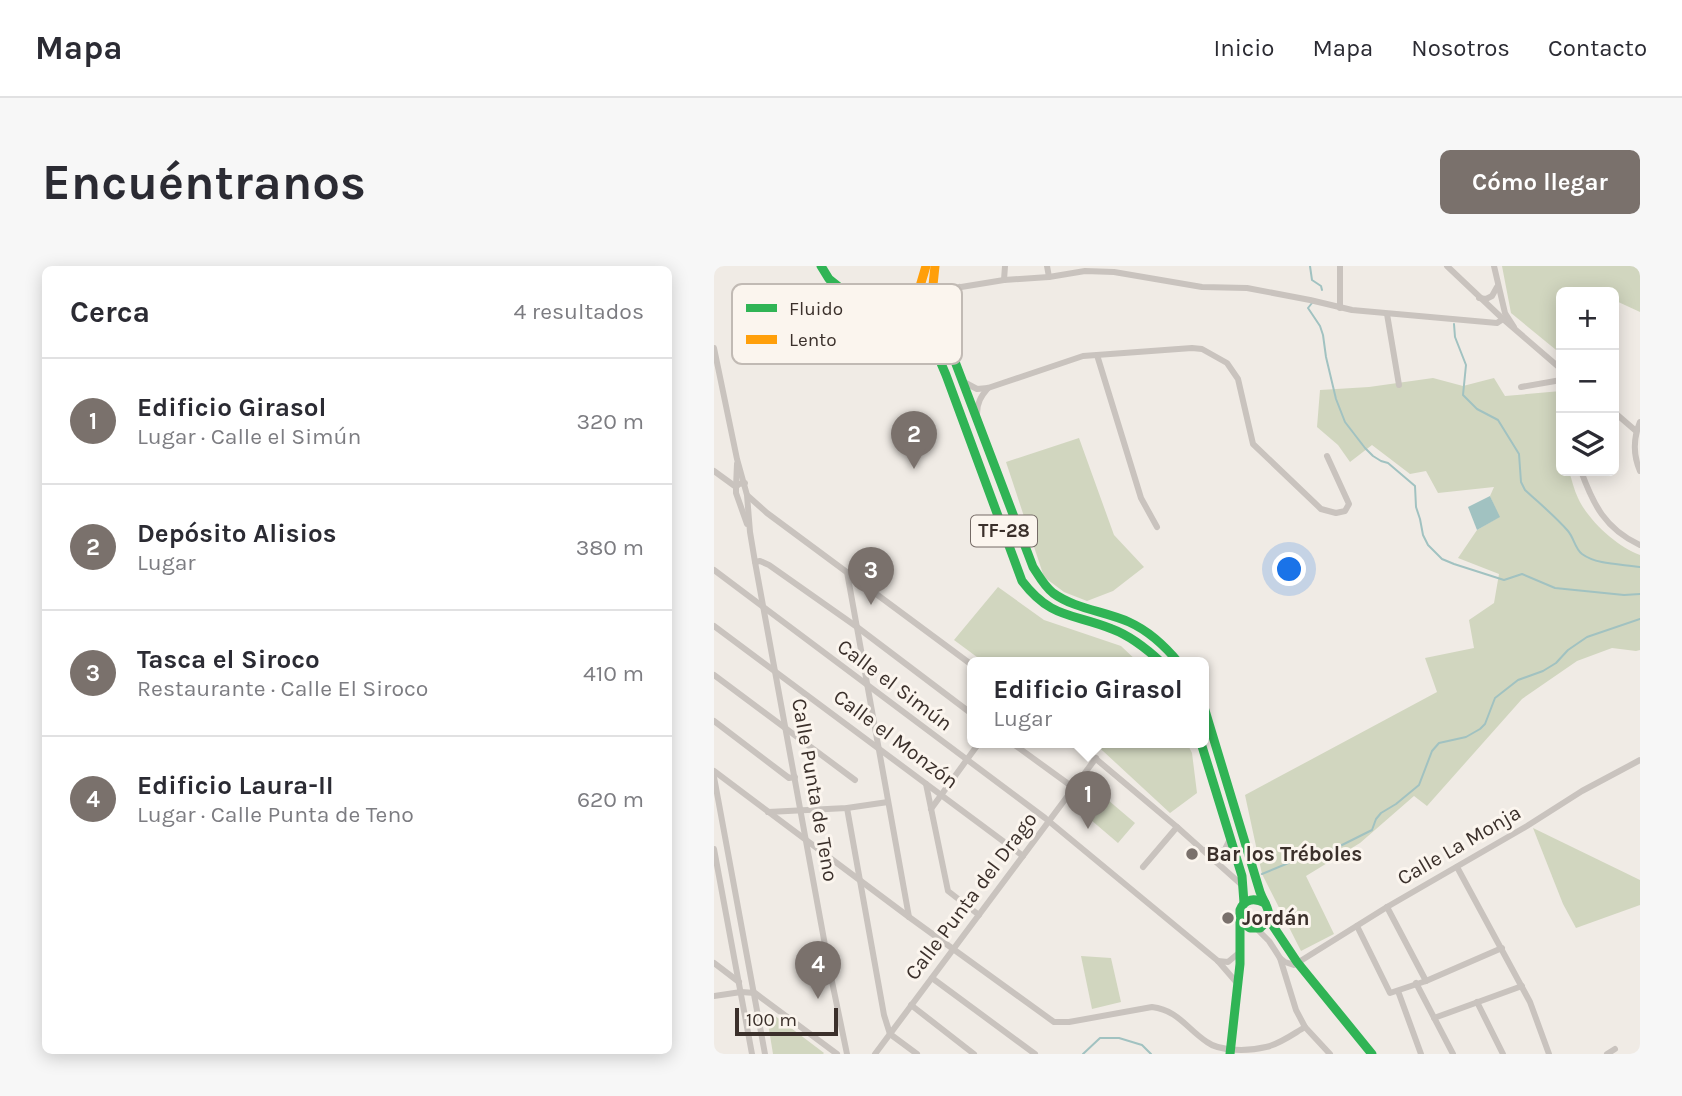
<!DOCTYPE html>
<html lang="es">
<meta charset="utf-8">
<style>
:root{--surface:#fff;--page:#f7f7f7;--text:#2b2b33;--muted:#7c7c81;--line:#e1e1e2;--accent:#7a716c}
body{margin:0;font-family:Karla,sans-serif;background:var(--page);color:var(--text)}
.controls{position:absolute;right:21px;top:21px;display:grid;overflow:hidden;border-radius:10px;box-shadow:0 4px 18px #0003}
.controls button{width:63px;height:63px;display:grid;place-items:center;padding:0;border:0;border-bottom:2px solid var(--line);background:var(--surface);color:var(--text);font:35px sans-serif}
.scale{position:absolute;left:21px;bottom:18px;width:103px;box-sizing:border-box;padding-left:7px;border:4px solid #3b302b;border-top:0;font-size:19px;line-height:24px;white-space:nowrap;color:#3b302b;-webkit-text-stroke:5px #fbf5ee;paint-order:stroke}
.you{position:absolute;left:576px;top:304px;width:24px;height:24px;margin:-18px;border:5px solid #fff;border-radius:50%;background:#1a73e8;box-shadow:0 0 0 10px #1a73e833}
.badge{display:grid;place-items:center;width:46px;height:46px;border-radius:50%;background:var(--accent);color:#fff;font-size:23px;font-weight:700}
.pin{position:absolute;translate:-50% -58px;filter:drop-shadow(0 2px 4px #0008)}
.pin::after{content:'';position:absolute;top:37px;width:24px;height:21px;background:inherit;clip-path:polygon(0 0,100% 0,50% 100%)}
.popup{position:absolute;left:253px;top:391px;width:242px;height:91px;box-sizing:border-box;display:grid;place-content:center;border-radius:10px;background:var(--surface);filter:drop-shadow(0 2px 5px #0005);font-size:23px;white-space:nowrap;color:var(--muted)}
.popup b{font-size:26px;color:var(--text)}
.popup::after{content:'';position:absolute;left:50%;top:100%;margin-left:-14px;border:14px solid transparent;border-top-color:var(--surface)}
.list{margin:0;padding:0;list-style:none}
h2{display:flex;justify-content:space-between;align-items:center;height:91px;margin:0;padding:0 28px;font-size:30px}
h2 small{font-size:23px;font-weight:400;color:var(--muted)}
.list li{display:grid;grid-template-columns:46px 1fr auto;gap:21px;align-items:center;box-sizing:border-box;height:126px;padding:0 28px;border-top:2px solid var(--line)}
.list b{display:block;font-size:26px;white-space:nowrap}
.list p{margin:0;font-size:23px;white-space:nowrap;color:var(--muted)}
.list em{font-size:23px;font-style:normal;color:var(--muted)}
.icon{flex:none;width:38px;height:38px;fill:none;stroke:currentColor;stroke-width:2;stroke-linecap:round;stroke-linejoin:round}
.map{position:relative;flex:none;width:926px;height:788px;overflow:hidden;border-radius:10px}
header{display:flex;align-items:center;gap:42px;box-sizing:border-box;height:98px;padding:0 35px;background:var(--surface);border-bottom:2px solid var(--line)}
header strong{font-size:33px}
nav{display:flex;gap:38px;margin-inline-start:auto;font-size:24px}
.intro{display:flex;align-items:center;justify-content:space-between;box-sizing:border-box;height:168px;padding:0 42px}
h1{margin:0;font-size:49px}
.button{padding:18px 32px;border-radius:10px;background:var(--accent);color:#fff;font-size:24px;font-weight:700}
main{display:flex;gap:42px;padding:0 42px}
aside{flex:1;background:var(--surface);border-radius:10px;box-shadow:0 4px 18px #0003}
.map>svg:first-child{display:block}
.green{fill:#d1d6bf}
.water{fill:#a1c2c1}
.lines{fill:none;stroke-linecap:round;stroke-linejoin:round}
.stream{stroke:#a1c2c1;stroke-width:2}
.street{stroke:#c9c3be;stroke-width:6}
.fast{stroke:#30b455;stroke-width:9}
.slow{stroke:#ff9f0a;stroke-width:9}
.poi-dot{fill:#7a716c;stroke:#fbf5ee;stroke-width:2.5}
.labels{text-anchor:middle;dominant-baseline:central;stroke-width:6;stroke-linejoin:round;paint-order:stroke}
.shield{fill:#fbf5ee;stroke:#756b66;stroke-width:2}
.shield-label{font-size:19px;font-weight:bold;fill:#3b302b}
.street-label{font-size:21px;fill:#3b302b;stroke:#fbf5ee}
.poi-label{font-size:21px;font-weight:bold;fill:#3b302b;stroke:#fbf5ee;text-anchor:start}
.key{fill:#fbf5ee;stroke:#c1bab4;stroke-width:2}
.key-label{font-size:19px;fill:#3b302b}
</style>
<header>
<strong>Mapa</strong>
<nav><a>Inicio</a><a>Mapa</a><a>Nosotros</a><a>Contacto</a></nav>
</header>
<div class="intro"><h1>Encuéntranos</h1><a class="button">Cómo llegar</a></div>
<main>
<aside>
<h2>Cerca<small>4 resultados</small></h2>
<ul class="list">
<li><span class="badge">1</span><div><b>Edificio Girasol</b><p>Lugar · Calle el Simún</p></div><em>320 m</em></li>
<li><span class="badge">2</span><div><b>Depósito Alisios</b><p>Lugar</p></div><em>380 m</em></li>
<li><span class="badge">3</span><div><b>Tasca el Siroco</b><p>Restaurante · Calle El Siroco</p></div><em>410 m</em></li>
<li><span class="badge">4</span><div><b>Edificio Laura-II</b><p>Lugar · Calle Punta de Teno</p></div><em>620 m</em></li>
</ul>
</aside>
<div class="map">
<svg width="926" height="788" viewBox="0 0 926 788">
<rect width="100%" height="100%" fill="#f0ebe5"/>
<g class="green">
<polygon points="788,0 926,0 926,46 900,34 900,26 847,26 847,88 797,47"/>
<path d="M 719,112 L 749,120 L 780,112 L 791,130 L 847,125 L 847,205 L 855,205 C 858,214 860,224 864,232 C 874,254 903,281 926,289 L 926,384 L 922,385 L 898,382 L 863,395 L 808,433 L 713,540 L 700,530 L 646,577 L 592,610 L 620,668 L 587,685 L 548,608 L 531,529 L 723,426 L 711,392 L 760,382 L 755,354 L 780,337 L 785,308 L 744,292 L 763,264 L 785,251 L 776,230 L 780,221 L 724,227 L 712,205 L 696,208 L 658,179 L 636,196 L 624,179 L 603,161 L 606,124 L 655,121 Z"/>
<polygon points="365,172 400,269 430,301 399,325 373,335 350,326 330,311 292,196"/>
<polygon points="284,321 330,354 407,380 425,397 271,397 240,374"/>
<polygon points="379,477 473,477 478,487 483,527 456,547 389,485"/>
<path d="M 374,517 L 421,557 L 404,577 L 370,548 C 378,539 374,534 366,528 Z"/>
<polygon points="819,562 926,614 926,639 862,662 849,638"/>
<polygon points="367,690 397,692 407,736 378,743"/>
<polygon points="56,746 110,787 109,788 59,788 53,751"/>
</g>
<polygon class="water" points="776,230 786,251 763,264 754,241"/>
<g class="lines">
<g class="stream">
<polyline points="596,0 598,14 607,20 608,24"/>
<polyline points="598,37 594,42 606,60 609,69 612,91 622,133 631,156 651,182 659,190 667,195 674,197 701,220 702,241 706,253 709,269 714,279 728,293 740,298 790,314 808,308 841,322 910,329 926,328"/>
<path d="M 740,58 L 741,71 L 752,99 L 749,129 L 763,143 L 784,154 L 805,188 L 807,216 L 811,224 C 825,237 841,250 854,265 C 860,272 861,283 868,288 C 883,299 908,298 926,301"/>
<polyline points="548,608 594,589 620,583 658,564 662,553 667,547 682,538 705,519 718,485 725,477 752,471 766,463 771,458 781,432 804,414 829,405 842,397 854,384 873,371 926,353"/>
<polyline points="369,788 386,772 405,772 428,779 437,788"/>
</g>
<g class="street">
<polyline points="333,0 335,11"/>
<polyline points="626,0 626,42"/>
<polyline points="733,0 789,53 847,103"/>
<polyline points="780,0 791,47 800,61"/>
<polyline points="290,14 291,0"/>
<polyline points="765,32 772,33 778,30 783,21"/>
<polyline points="224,33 233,30 241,22 290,14 335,11 371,5 400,6 488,21 533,22 596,34 638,44 783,57 789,53"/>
<polyline points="229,44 246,21"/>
<polyline points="673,48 685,119"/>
<polyline points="0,82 23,193 33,229 36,266 41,296 115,701 133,788"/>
<polyline points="383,89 427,232 443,261"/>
<polyline points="250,116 263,123 274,122 369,90 478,82 488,83 513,97 524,113 539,178 607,243 622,247 631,245 635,238 613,190"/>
<polyline points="807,121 847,114"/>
<polyline points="900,146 922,165"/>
<path d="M 263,148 C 263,137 267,130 274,122"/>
<path d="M 926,156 C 919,173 919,189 926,205"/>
<polyline points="0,205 22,221"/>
<path d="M 867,205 C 879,238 891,263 926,279"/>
<polyline points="31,217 25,218 22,221 22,227 33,258"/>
<polyline points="22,221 23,198"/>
<polyline points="34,230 53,247 258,399"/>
<polyline points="41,296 46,295 55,299 143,361 258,448"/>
<polyline points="0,304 331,552 504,695 523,717"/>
<polyline points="133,306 195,651"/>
<polyline points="0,360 309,590"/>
<polyline points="0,409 141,514"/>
<polyline points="0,455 75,512 81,511"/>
<polyline points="298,477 360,522"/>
<polyline points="363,477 463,561 529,620"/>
<path d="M 0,505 L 195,651 L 340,756 L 355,756 L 438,741 C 464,744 473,763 493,776 C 506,786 536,785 552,781 C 566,778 579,768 591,761"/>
<polyline points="0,511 51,788"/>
<polyline points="212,518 234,625 265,649"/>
<polyline points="133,542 170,749 176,768 203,788"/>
<polyline points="217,543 265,477"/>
<polyline points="54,546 133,542 174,536"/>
<polyline points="0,583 38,788"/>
<polyline points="491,584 505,587 511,583 516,573"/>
<polyline points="429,601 463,561"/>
<polyline points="743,601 816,736 835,788"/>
<polyline points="673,641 712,715"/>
<polyline points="643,660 676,727 712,715 788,682"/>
<polyline points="543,663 555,675 566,692 582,744 591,761 616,788"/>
<polyline points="566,692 571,696 580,699 673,641 813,560 868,525 926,494"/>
<polyline points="504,695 514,696 526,686"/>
<polyline points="0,697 25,716"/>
<polyline points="218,712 321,788"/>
<polyline points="702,717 739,788"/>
<polyline points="684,725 707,788"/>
<polyline points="0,730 27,726 41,727 123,788"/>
<polyline points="763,736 789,788"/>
<polyline points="197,739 260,788"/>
<polyline points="720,752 808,720"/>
<polyline points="161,788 382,492"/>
<polyline points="893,788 901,783"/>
</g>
<g class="fast">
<polyline points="107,0 115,13 125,21 192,54"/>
<polyline points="159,36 180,37 198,30"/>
<path d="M 226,56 L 319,301 C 325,310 330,320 339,327 C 361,343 390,345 415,356 C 435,365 451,380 465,397"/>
<path d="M 207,64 L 221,83 L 232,109 L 308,315 C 337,353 358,347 398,363 C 417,370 433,383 448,397"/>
<path d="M 490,441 L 546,626 C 552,642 562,648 546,662 L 536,662 L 527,656"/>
<polyline points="487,477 528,610 530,637"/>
<polyline points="555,654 583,696 658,788"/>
<path d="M 516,788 L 526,698 L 526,644 C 531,632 541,632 551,637"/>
</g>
<g class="slow">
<circle cx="209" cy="45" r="19"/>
<polyline points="204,27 212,0"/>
<polyline points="220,29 219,19 221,0"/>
</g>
</g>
<g class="poi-dot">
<circle cx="478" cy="588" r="7"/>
<circle cx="514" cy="652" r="7"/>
</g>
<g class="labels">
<rect class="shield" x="257" y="249.5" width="66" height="31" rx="5"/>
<g class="shield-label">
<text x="290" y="265">TF-28</text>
</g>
<g class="street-label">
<text transform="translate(181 419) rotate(37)">Calle el Simún</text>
<text transform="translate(182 473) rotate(37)">Calle el Monzón</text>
<text transform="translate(101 524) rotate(80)">Calle Punta de Teno</text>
<text transform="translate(745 579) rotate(-30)">Calle La Monja</text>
<text transform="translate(257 630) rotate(-53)">Calle Punta del Drago</text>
</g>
<g class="poi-label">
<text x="492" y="588">Bar los Tréboles</text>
<text x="528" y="652">Jordán</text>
</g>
</g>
<rect x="18" y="18" width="230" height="80" rx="10" class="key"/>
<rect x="32" y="38" width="31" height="8" fill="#30b455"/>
<rect x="32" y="69" width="31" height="9" fill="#ff9f0a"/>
<g class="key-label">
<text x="75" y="49">Fluido</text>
<text x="75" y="80">Lento</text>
</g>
</svg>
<div class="controls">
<button>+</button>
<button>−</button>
<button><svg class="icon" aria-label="layers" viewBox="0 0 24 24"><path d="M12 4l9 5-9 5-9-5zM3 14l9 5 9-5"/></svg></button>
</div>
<div class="scale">100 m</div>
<div class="you"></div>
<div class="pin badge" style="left:374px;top:563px">1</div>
<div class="popup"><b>Edificio Girasol</b>Lugar</div>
<div class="pin badge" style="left:200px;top:203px">2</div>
<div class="pin badge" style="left:157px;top:339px">3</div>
<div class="pin badge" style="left:104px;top:733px">4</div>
</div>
</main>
